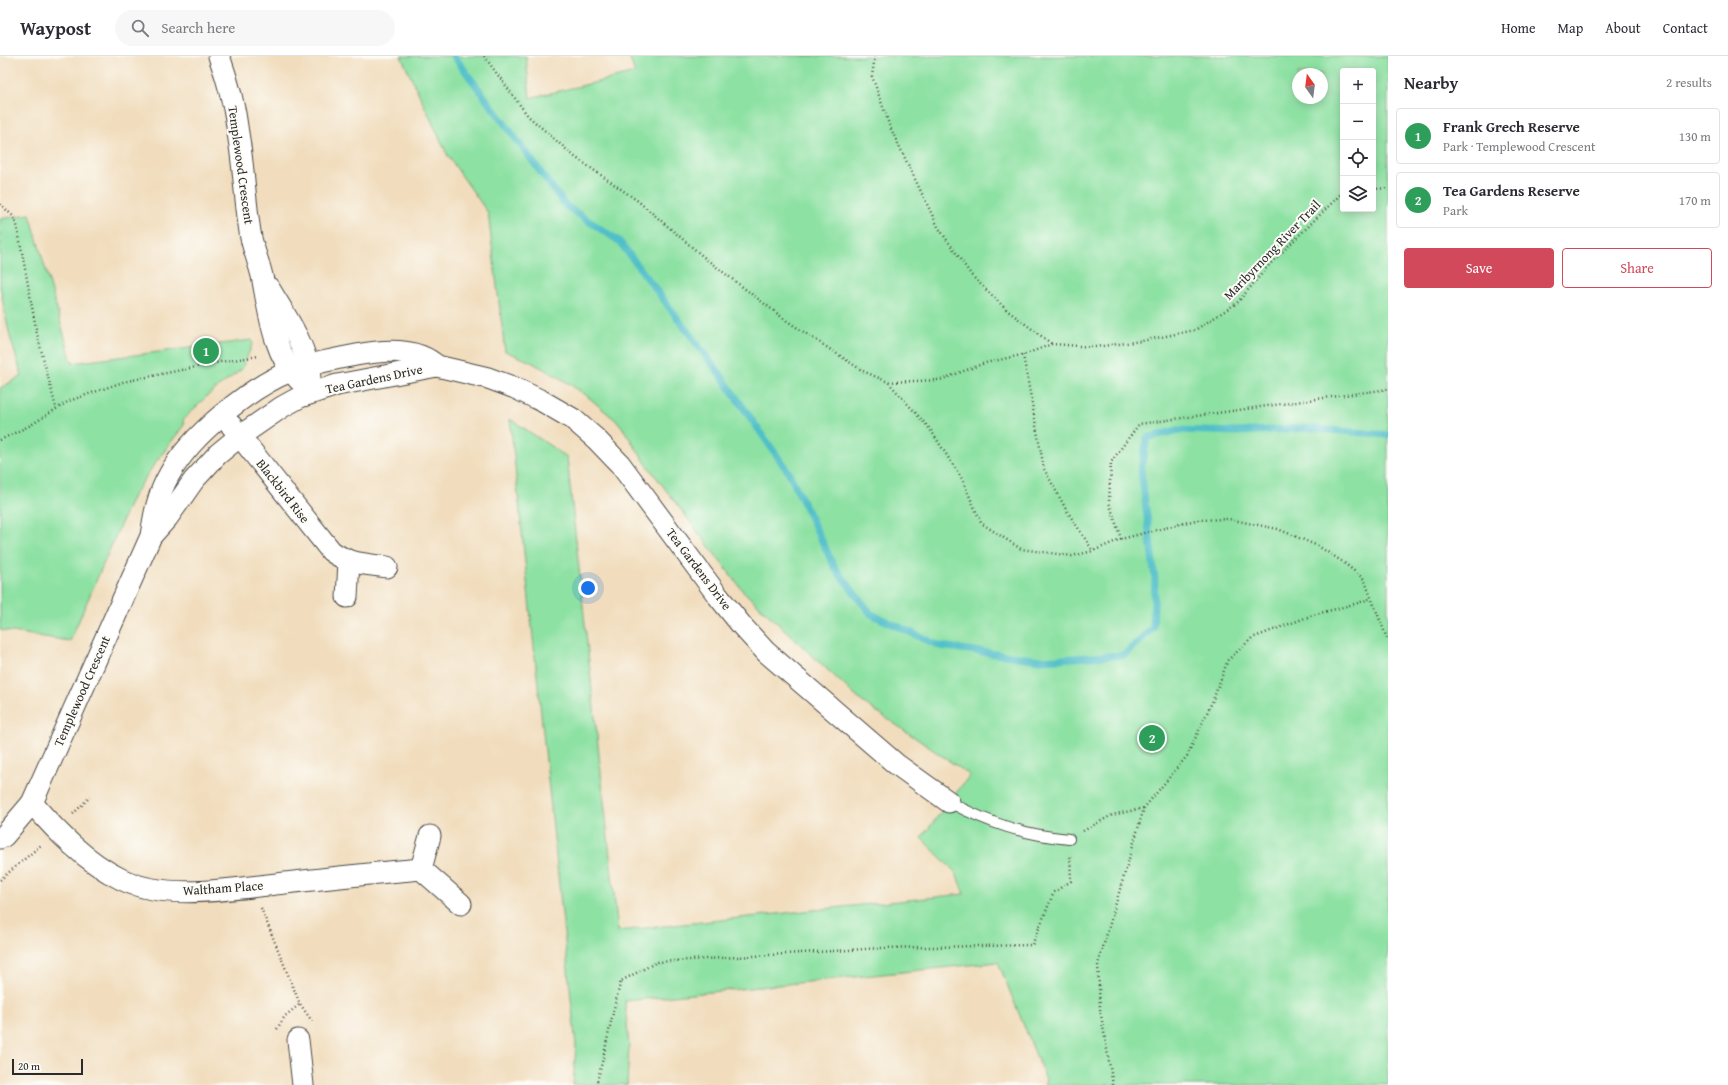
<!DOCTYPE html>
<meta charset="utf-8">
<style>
:root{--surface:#fff;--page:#f7f7f7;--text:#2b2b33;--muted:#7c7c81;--line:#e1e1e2;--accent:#d1495b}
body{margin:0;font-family:"Gentium Book Plus",serif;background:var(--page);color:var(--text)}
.controls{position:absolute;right:12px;top:12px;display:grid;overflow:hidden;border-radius:4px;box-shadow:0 2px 10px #0003}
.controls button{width:36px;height:36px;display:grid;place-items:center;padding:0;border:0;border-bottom:1px solid var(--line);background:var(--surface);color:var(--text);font:20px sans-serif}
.compass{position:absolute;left:1292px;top:12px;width:36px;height:36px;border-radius:50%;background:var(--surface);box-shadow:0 2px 10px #0003;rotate:346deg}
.scale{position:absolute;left:12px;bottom:10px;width:71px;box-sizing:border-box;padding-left:4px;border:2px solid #2b2b2b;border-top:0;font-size:11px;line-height:14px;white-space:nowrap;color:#2b2b2b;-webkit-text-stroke:3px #fdfcf7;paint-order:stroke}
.you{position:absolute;left:588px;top:532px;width:14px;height:14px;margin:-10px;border:3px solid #fff;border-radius:50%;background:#1a73e8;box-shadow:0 0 0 6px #1a73e833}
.badge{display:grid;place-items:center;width:26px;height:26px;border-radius:50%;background:var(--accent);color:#fff;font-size:13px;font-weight:700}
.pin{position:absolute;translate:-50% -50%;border:2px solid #fff;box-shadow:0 1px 4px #0006}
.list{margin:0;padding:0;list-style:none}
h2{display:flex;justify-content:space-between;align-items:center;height:52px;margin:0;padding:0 16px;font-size:17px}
h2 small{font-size:13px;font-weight:400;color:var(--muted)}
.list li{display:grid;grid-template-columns:26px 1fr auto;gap:12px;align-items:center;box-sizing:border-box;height:56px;margin:0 8px 8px;padding:0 8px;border:1px solid var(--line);border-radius:4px}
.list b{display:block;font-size:15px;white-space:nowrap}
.list p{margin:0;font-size:13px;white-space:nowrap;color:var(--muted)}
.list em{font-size:13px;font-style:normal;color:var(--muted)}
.actions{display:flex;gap:8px;padding:12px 16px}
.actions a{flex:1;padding:9px 0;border:1px solid var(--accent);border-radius:4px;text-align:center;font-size:14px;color:var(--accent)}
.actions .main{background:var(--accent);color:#fff}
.icon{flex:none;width:22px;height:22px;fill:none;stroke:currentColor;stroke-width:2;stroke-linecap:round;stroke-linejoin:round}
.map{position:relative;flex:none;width:1388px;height:1029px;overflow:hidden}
header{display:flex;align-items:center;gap:24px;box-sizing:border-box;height:56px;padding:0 20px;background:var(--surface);border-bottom:1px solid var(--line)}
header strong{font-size:19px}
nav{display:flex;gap:22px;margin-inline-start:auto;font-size:14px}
.search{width:280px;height:36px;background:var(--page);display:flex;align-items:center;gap:10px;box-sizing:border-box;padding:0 14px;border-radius:22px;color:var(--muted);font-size:15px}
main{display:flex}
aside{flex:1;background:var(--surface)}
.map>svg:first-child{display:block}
.green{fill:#8de1a3;stroke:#5c8667;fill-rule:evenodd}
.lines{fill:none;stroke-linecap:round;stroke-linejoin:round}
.stream{stroke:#51bfc9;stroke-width:7}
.service-casing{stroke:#494641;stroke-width:12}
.minor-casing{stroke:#494641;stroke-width:23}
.path{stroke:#494641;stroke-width:2.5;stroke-dasharray:1 3;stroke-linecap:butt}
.service{stroke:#fff;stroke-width:10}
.minor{stroke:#fff;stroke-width:21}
.labels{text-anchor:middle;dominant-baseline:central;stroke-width:4;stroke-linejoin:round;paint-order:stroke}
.street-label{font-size:13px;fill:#2b2b2b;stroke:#fdfcf7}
</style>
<header>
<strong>Waypost</strong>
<div class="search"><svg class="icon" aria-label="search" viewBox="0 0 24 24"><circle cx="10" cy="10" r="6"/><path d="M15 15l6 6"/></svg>Search here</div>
<nav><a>Home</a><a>Map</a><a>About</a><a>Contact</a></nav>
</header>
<main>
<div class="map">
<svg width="1388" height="1029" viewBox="0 0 1388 1029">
<rect width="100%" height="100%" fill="#fdfcf7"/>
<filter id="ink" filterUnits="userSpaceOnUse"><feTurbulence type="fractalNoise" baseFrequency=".025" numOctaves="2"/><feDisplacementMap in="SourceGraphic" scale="8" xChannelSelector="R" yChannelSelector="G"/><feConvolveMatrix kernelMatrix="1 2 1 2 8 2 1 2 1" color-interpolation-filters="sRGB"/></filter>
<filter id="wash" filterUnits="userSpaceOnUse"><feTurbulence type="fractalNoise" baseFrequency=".012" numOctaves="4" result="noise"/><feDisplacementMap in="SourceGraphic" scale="16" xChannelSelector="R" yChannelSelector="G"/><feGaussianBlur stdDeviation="0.9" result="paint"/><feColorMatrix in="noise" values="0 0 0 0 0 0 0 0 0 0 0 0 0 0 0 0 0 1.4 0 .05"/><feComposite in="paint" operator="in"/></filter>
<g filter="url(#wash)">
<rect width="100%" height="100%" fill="#f1ddbd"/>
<g class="green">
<path d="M 401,0 L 526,0 L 530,42 L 635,17 L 629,0 L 1388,0 L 1388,1029 L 1044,1029 L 1046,1024 L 998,906 L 625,945 L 629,990 L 627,1029 L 573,1029 L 576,990 L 510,363 L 567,401 L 618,875 L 964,838 L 956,817 L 921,782 L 970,719 L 861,645 L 743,535 L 647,409 L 620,368 L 586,339 L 560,322 L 529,305 L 505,295 L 488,157 L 448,100 ZM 1343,15 L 1373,15 L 1373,153 L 1343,153 ZM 1298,18 L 1322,18 L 1322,42 L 1298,42 Z"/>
<polygon points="30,158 72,307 252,284 253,287 242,313 208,339 183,364 184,369 153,410 132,442 70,585 0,574 0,332 22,320 10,281 0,231 0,163"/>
</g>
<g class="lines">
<polyline class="stream" points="454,0 566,150 619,185 722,321 789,417 835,512 871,558 940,590 1040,604 1124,599 1153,572 1155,523 1141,414 1147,382 1178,374 1237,376 1307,372 1388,379"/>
</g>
</g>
<g filter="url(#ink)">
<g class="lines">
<defs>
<path id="service" d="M 949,746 C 989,767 1024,779 1069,783"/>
<g id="minor">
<path d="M 219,0 C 228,25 235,51 238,77 C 244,112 245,147 251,182 C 254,195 259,207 262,220 C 269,255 273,298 299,324"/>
<path d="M 269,232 C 285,259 307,290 310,322"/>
<path d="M 231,369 L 331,495 C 348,508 367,508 387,511"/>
<polyline points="151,480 168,461 194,424 218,398 240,380 282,351 300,341 337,329 437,310 488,322 515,332 542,345 573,363 596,383 620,408 718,540 743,571 766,596 896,708 949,746"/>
<polyline points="347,541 349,506"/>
<path d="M 32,747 C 57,776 86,806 121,823 C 167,846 236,832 285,827 C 330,822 376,817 421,813"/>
<polyline points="430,780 421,813 461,848"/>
<path d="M 0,782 L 4,780 L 32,747 L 151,480 C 154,459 158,438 169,419 C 190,380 250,331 291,315 C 312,307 335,303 356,299 C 383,294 416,291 437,310"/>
<polyline points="298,984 303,1029"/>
</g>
</defs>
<use href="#service" class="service-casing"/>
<use href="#minor" class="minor-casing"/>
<g class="path">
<polyline points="484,0 528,60 575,101 638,145 706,203 787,265 863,315 888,326 930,373 962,423 981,467 1021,493 1072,500 1093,495 1121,483 1196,464 1228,463 1278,473 1318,490 1343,506 1364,523 1388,585"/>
<polyline points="875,0 872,20 890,71 938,171 972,220 1008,255 1052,288"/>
<polyline points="1373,133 1388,132"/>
<polyline points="0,148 13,160 17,169 37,278 56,352"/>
<polyline points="1023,299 1044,413 1067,455 1093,495"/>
<polyline points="889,326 940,324 985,307 1026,298 1052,288 1094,291 1142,285 1195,274 1237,247 1269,209 1343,136"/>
<polyline points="0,384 31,369 69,345 123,326 220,306 259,300"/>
<polyline points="1121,483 1109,446 1111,406 1139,368 1388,333"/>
<polyline points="73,758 90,741"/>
<polyline points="1083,775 1112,759 1144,752"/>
<polyline points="0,824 41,789"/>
<polyline points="261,852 300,948 312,965"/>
<polyline points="277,973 285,960 300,948"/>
<path d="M 596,1029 C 606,995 611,960 621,925 L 657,906 L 880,892 L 1032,889 L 1054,836 L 1071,825 L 1070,800"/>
<polyline points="1113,1029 1100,953 1098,908 1144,752 1187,700 1213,644 1228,604 1252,582 1313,559 1358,547 1372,542"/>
</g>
<use href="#service" class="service"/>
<use href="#minor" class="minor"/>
</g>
</g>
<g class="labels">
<g class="street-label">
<text transform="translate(241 109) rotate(82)">Templewood Crescent</text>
<text transform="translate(1272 194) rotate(-46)">Maribyrnong River Trail</text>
<text transform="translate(374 323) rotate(-12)">Tea Gardens Drive</text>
<text transform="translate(283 435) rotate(52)">Blackbird Rise</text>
<text transform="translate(699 513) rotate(53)">Tea Gardens Drive</text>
<text transform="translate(82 635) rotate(-66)">Templewood Crescent</text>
<text transform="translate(223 832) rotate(-4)">Waltham Place</text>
</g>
</g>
</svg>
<div class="controls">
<button>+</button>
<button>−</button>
<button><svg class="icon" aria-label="locate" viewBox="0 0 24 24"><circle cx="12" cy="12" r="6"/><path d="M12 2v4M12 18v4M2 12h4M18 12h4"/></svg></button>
<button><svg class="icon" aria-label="layers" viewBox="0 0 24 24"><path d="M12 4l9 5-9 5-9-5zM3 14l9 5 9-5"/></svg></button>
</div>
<svg class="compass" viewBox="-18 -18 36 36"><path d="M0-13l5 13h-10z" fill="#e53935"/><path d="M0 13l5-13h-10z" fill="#7c7c81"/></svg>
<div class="scale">20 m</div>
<div class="you"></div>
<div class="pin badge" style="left:206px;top:295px;background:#2e9e5b">1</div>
<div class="pin badge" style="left:1152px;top:682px;background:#2e9e5b">2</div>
</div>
<aside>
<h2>Nearby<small>2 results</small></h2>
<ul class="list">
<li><span class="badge" style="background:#2e9e5b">1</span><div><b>Frank Grech Reserve</b><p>Park · Templewood Crescent</p></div><em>130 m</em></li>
<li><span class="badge" style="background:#2e9e5b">2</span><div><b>Tea Gardens Reserve</b><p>Park</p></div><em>170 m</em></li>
</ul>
<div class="actions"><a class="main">Save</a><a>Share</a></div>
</aside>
</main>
